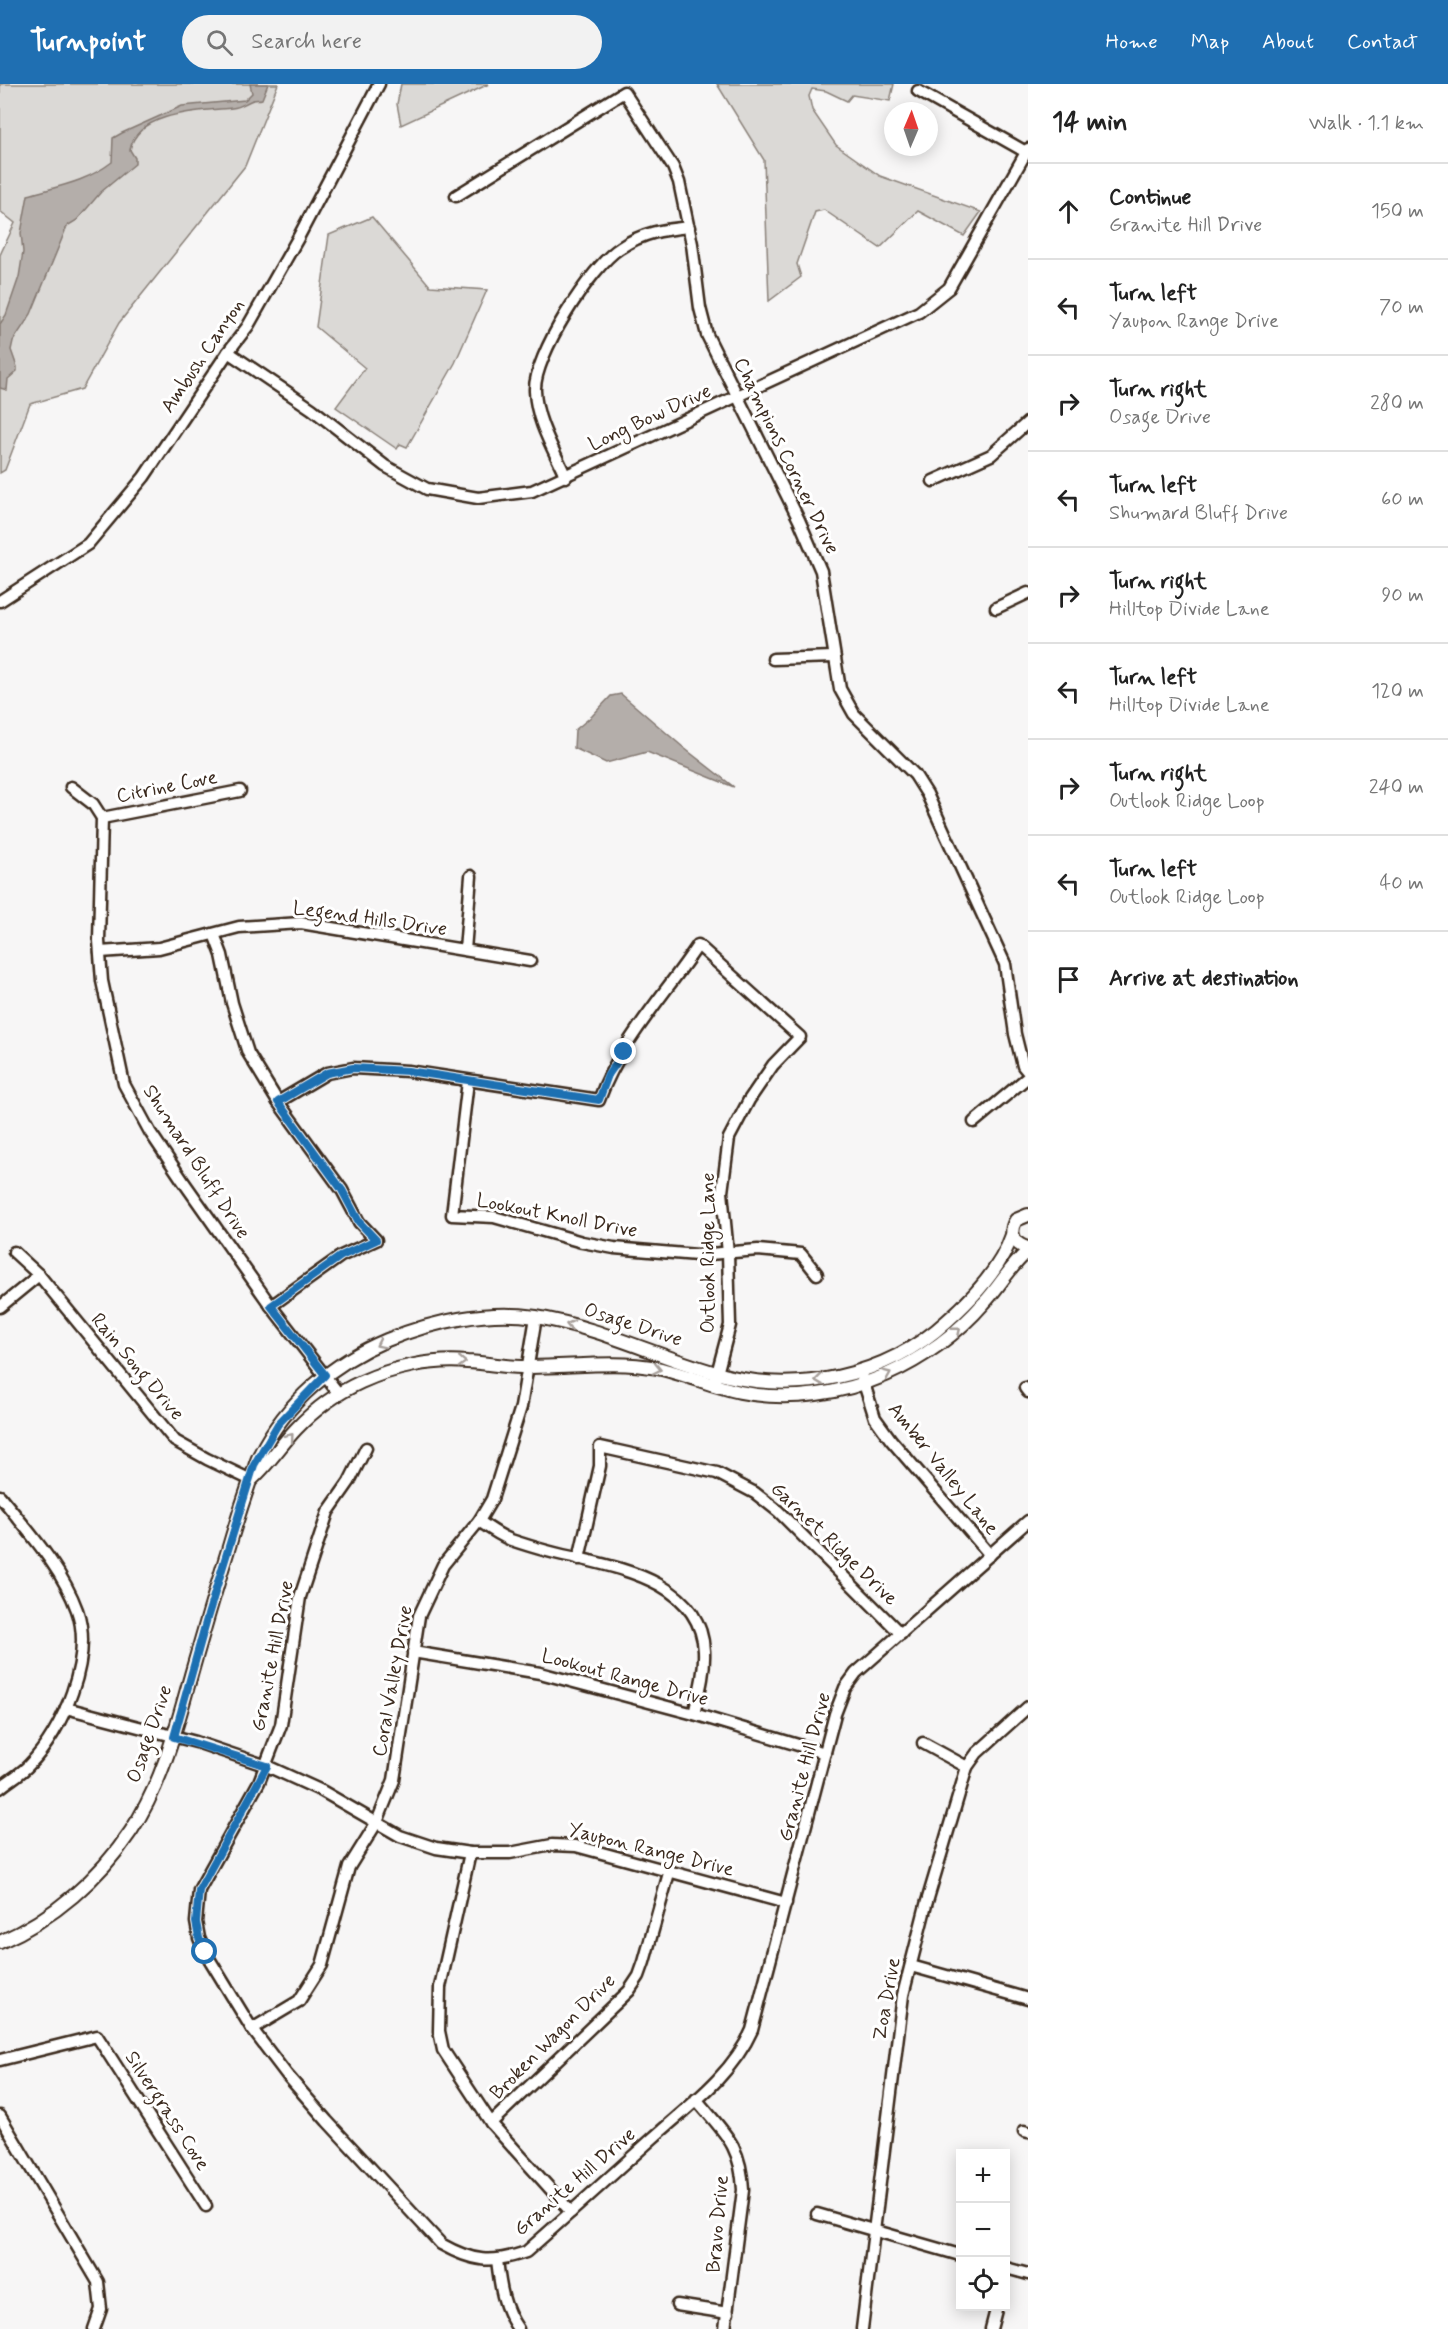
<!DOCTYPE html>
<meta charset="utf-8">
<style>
:root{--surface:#fff;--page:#f2f2f2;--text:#222;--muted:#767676;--line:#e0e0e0;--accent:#1f6fb2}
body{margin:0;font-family:Mynerve,sans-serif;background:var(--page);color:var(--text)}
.controls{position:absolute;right:18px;bottom:18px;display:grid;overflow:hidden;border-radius:0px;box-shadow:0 3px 15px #0003}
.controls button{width:54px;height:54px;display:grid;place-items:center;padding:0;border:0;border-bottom:2px solid var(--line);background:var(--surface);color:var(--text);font:30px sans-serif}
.compass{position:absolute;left:884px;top:18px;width:54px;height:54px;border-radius:50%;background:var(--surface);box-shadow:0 3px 15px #0003;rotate:2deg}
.stop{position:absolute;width:18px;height:18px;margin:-14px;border:4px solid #1f6fb2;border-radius:50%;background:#fff}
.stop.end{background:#1f6fb2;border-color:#fff;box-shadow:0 2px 6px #0008}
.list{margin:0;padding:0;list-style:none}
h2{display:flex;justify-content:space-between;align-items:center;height:78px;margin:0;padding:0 24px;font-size:26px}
h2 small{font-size:20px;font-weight:400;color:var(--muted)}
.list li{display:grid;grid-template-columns:39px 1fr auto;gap:18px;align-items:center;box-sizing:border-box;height:96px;padding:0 24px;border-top:2px solid var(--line)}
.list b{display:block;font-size:22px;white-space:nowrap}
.list p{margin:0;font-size:20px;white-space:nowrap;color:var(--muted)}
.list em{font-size:20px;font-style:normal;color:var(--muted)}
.icon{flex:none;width:33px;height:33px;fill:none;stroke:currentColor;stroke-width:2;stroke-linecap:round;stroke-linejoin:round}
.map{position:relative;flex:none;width:1028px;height:2245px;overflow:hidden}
header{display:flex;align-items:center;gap:36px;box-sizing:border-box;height:84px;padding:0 30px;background:var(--accent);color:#fff}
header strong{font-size:28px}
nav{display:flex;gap:33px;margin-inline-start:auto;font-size:21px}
.search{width:420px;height:54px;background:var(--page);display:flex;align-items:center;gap:15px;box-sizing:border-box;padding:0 21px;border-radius:33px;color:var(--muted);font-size:22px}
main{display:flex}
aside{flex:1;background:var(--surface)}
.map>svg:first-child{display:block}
.green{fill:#dbd9d6;stroke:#8b827a;stroke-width:1.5}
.water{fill:#b4aeaa;stroke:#847972;stroke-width:1.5}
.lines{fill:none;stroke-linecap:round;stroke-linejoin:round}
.minor-casing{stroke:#3b2a1e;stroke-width:15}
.tertiary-casing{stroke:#3b2a1e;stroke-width:16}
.minor{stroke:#fff;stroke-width:10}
.tertiary{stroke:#fff;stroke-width:12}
.oneway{stroke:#a79f9a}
.route{stroke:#1f6fb2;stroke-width:8}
.labels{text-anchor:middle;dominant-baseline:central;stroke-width:6;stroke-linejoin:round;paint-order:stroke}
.street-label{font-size:20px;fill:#3b2a1e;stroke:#fff}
</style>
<header>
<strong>Turnpoint</strong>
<div class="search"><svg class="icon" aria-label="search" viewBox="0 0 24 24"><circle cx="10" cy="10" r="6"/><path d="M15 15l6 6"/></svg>Search here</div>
<nav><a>Home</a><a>Map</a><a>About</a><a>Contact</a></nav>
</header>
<main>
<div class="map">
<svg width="1028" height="2245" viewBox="0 0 1028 2245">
<rect width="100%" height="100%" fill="#f7f6f6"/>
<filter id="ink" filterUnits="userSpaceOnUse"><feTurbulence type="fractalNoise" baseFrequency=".0167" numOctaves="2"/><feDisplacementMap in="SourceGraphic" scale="12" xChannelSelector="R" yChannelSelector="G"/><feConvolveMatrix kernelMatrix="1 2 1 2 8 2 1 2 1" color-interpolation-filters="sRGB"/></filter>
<g filter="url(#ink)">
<g class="green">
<polygon points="0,0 278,0 245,82 119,239 82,305 30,320 5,386 0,389 0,171 15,139 0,127"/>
<polygon points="401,0 489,0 401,41 397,20"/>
<polygon points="717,0 894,0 890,17 852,11 847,17 826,7 812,5 809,12 812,26 836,61 880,92 981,128 964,152 918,127 880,164 824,126 815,128 797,180 801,193 769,217 764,76"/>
<polygon points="372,133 430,202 487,206 455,279 407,363 400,360 397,365 336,323 365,284 316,243 329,151"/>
</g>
<g class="water">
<path d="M 250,0 L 268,0 L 262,15 C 259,16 256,15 253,16 C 246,18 242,23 232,24 C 201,27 137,27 130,66 L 135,74 L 135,80 L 101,108 L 77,136 L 67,142 L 61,157 L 31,230 L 13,257 L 11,266 L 17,283 L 17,287 L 8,295 L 7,306 L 0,304 L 0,240 L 6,231 L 19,193 L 23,168 L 21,149 L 28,111 C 59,102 86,98 112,78 L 113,54 L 122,49 L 182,22 L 245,16 L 252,9 Z"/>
<polygon points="621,610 684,664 734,703 647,668 606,679 574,664 575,646 592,632 611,612"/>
</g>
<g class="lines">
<defs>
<g id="minor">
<polyline points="918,7 1026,68"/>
<polyline points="456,112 624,8 673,83 679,98 692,160 700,224 707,251 799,436 821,487 840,605 854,630 915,691 927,710 1005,880 1015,950 1023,982 1028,988"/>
<polyline points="228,268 312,325 385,382 427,405 478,414 532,407 919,228 949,204 1028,65"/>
<path d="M 566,393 C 554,366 536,337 535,307 C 533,273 591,182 620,164 C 644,148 662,146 689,143"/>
<polyline points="933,397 991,371 1028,338"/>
<polyline points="0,517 88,460 144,393 228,268 248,242 298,154 379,0"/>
<polyline points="996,524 1028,509"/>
<polyline points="773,575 834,573"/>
<polyline points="71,703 93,720 102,734 99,857 102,897 124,1000 150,1048 183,1097 271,1222 339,1310"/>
<polyline points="102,734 240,707"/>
<polyline points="214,850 222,871 232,919 248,969 278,1018 342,1106 359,1138 376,1156 341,1172 271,1222"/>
<polyline points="465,866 471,792"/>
<polyline points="100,868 159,864 239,843 301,839 530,877"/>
<polyline points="468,997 452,1131 494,1133 582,1158 614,1164 697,1171 758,1166 801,1170 817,1190"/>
<path d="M 278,1018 L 327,989 L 353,984 L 408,987 L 599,1016 C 620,958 664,912 698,861 L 800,953 L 773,981 L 749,1016 L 729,1054 L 722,1108 L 728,1169 L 730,1241 L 715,1297"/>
<polyline points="974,1038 1028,993"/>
<polyline points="14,1168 39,1191 175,1357 207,1375 251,1396"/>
<polyline points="0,1223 39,1191"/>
<polyline points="860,1287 875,1334 891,1356 990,1471"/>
<polyline points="1025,1304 1028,1308"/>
<path d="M 366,1364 L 349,1398 L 328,1428 L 300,1513 L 281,1641 L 259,1698 L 199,1806 L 196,1838 L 199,1854 L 205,1868 L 252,1945 L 287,1991 L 327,2037 L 441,2160 C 473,2178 491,2180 526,2168 C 569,2130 611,2092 653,2054 C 689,2022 732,1991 752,1946 L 835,1630 L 845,1604 L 856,1589 L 1028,1437"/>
<path d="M 0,1412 C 27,1446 62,1484 77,1526 C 94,1573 63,1647 29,1681 C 21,1690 9,1696 0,1704"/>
<path d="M 479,1437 C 489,1444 500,1452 511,1456 C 532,1463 555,1470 578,1474 C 629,1486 701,1502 704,1567 C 705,1589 699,1609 694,1630"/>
<polyline points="579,1475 600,1382 600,1363 717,1389 755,1409 778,1427 901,1550"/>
<polyline points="413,1568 540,1589 694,1630 825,1669"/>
<polyline points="66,1624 196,1658 267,1682 322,1707 400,1752 436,1764 470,1769 510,1769 552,1761 576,1762 786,1819"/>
<polyline points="923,1659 967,1683"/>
<polyline points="470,1769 440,1903 439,1947 443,1966 491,2039 571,2128"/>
<polyline points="911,1882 1028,1915"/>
<polyline points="252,1945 299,1917 322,1881 349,1783 377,1738 394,1696 419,1532 443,1481 479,1437 492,1415 521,1323 536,1233"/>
<polyline points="0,1976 97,1952 206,2122"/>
<path d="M 696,2015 C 724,2049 741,2060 743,2106 L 725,2245"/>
<polyline points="0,2032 98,2198 101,2225 94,2245"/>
<polyline points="491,2039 629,1907 639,1892 644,1878 669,1789"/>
<polyline points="1024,2047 1028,2048"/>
<polyline points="817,2130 960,2171"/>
<path d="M 497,2176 C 500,2201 503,2224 518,2245"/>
<polyline points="1006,2184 1028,2190"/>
<polyline points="677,2221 728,2229"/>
<polyline points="862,2245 903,1911 926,1821 967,1683 977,1669 1028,1623"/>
<polyline points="991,2245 997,2222"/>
</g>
<g id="tertiary">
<path d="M 1028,1131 L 1016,1136 C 1008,1149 1014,1161 1028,1164"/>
<path d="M 251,1396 C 268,1381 280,1362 296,1345 C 314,1326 337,1309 361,1298 C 394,1283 432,1275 467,1278 C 488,1279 510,1284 531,1283 C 573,1283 615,1276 657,1284 C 685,1290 712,1302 740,1308 C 788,1318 842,1310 886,1291 C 924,1274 957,1250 984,1219 C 1000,1202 1010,1182 1028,1167"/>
<path d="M 0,1858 C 53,1835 99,1795 131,1747 C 162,1700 176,1645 191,1591 C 203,1549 215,1508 228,1466 C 235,1442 242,1420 250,1397 C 254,1388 255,1379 260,1370 C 286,1318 334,1278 387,1256 C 433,1237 487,1226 536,1233 C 599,1243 656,1272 716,1289 C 796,1312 886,1293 947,1237 C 973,1214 1001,1184 1012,1151"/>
</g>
</defs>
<use href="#minor" class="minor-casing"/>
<use href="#tertiary" class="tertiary-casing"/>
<use href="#minor" class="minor"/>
<use href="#tertiary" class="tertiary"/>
</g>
<defs><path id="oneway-chevron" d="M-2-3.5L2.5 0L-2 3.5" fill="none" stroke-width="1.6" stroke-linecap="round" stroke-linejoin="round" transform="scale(1.5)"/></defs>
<g class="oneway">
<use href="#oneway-chevron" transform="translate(570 1241) rotate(-167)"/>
<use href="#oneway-chevron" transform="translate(957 1247) rotate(-39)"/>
<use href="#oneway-chevron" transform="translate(380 1260) rotate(154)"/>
<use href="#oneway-chevron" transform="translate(462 1278) rotate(2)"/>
<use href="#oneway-chevron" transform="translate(657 1285) rotate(12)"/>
<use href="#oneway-chevron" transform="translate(887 1290) rotate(-23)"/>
<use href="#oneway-chevron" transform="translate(819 1296) rotate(173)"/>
<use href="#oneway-chevron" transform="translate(290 1353) rotate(-50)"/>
</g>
</g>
<g class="lines" filter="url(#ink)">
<polyline class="route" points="205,1868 199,1854 196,1838 199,1806 267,1682 174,1653 208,1531 254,1381 278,1340 325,1291 271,1222 341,1172 376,1156 359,1138 342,1106 278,1018 327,989 353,984 408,987 599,1016 608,991 624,968"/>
</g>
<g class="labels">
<g class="street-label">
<text transform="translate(203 272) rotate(-56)">Ambush Canyon</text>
<text transform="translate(650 334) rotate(-25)">Long Bow Drive</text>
<text transform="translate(786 372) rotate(64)">Champions Corner Drive</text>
<text transform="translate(167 703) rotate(-11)">Citrine Cove</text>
<text transform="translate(370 835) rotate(8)">Legend Hills Drive</text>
<text transform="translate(196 1078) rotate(57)">Shumard Bluff Drive</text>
<text transform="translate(557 1132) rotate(11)">Lookout Knoll Drive</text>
<text transform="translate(708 1169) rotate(-90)">Outlook Ridge Lane</text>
<text transform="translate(633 1241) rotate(18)">Osage Drive</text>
<text transform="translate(137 1283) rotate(50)">Rain Song Drive</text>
<text transform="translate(943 1385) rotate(51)">Amber Valley Lane</text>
<text transform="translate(834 1460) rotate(44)">Garnet Ridge Drive</text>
<text transform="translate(273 1572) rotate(-79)">Granite Hill Drive</text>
<text transform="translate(625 1594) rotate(15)">Lookout Range Drive</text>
<text transform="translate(393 1597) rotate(-80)">Coral Valley Drive</text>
<text transform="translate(150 1650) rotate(-71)">Osage Drive</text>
<text transform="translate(805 1683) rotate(-75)">Granite Hill Drive</text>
<text transform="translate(651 1766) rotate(14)">Yaupon Range Drive</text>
<text transform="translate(887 1915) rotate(-80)">Zoa Drive</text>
<text transform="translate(553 1953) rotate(-45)">Broken Wagon Drive</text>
<text transform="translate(167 2027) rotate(57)">Silvergrass Cove</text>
<text transform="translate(575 2098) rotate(-41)">Granite Hill Drive</text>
<text transform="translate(718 2140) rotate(-85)">Bravo Drive</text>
</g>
</g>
</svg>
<div class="controls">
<button>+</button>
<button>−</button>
<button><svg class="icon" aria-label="locate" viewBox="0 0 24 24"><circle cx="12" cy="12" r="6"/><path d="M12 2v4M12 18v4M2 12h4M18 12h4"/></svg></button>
</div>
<svg class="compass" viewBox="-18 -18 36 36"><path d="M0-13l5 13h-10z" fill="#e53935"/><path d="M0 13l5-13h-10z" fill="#767676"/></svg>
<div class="stop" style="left:205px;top:1868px"></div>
<div class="stop end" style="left:624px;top:968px"></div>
</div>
<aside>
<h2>14 min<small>Walk · 1.1 km</small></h2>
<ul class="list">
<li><svg class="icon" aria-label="ahead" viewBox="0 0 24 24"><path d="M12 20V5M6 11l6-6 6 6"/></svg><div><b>Continue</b><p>Granite Hill Drive</p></div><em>150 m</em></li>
<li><svg class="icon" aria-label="left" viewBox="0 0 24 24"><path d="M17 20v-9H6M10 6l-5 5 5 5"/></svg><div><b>Turn left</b><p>Yaupon Range Drive</p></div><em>70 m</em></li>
<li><svg class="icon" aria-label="right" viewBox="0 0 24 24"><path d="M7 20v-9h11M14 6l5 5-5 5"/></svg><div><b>Turn right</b><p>Osage Drive</p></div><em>280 m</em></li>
<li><svg class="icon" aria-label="left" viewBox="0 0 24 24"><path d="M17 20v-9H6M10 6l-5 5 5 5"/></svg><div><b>Turn left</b><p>Shumard Bluff Drive</p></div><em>60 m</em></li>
<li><svg class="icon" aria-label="right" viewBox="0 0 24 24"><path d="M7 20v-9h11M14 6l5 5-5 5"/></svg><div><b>Turn right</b><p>Hilltop Divide Lane</p></div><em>90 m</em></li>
<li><svg class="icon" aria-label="left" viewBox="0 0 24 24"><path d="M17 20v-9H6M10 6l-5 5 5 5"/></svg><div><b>Turn left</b><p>Hilltop Divide Lane</p></div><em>120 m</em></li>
<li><svg class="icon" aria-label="right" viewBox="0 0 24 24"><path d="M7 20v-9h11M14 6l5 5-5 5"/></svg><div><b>Turn right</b><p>Outlook Ridge Loop</p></div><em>240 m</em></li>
<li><svg class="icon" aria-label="left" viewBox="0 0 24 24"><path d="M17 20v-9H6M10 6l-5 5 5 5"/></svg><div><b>Turn left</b><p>Outlook Ridge Loop</p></div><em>40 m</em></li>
<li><svg class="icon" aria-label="arrive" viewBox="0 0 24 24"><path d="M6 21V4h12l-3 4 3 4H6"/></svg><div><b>Arrive at destination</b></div></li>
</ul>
</aside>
</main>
